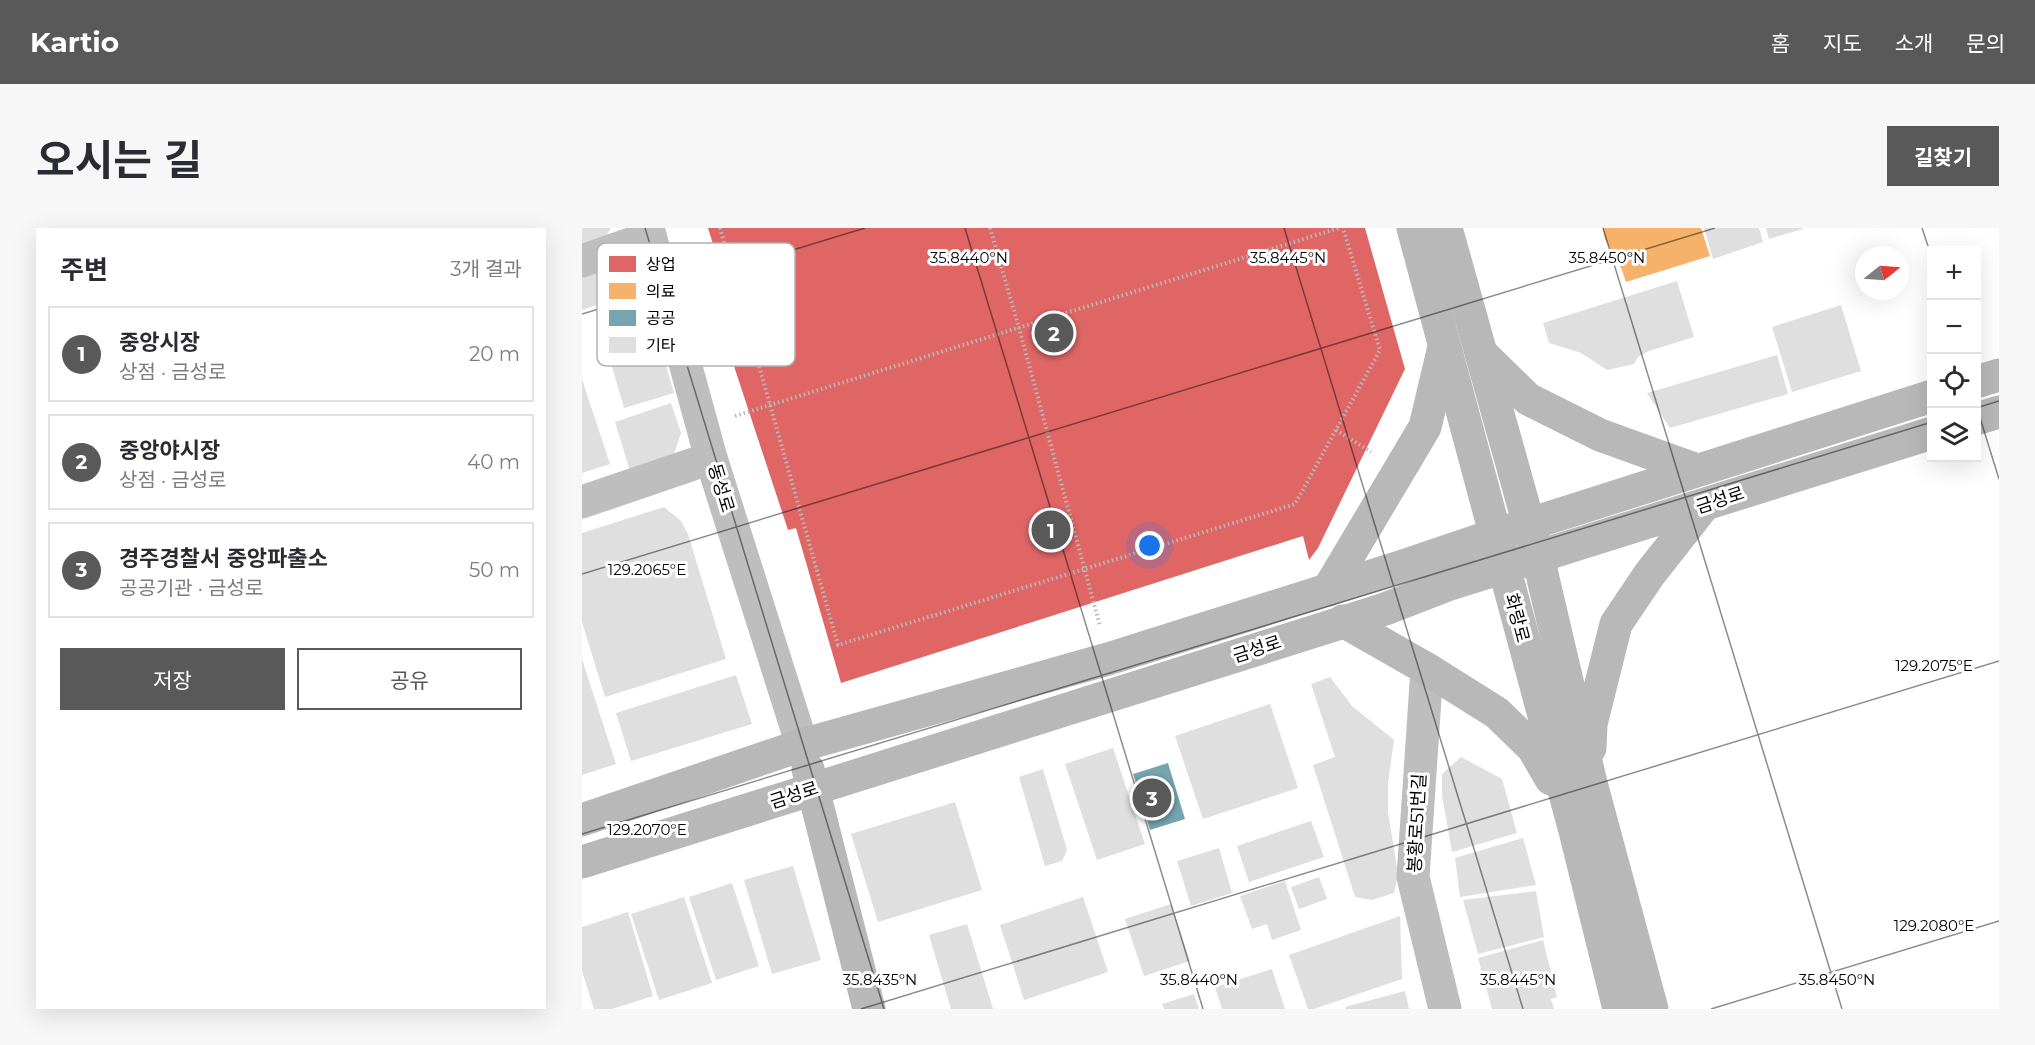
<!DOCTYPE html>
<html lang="ko">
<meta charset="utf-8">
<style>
:root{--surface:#fff;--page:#f7f7f7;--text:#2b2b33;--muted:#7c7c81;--line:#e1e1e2;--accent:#595959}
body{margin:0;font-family:Montserrat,"Noto Sans KR",sans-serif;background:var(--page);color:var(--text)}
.controls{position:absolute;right:18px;top:18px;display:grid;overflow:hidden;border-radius:0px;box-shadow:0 6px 24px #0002}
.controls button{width:54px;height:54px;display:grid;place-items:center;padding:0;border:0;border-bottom:2px solid var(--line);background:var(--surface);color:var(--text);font:30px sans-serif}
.compass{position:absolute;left:1273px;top:18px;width:54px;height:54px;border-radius:50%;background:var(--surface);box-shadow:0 6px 24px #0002;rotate:73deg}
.you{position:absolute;left:568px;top:318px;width:21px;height:21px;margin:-15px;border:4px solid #fff;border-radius:50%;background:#1a73e8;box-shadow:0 0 0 9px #1a73e833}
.badge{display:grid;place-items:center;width:39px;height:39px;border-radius:50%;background:var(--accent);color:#fff;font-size:20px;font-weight:700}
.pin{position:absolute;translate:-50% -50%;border:3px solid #fff;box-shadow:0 2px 6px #0006}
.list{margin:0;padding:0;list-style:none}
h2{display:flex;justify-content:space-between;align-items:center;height:78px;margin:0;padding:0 24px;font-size:26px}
h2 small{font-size:20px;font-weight:400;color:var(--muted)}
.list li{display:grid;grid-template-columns:39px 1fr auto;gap:18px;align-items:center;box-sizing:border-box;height:96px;margin:0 12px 12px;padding:0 12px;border:2px solid var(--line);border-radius:0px}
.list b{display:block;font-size:22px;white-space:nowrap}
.list p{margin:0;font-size:20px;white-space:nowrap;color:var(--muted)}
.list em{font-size:20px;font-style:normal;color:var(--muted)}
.actions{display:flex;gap:12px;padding:18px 24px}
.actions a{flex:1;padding:14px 0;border:2px solid var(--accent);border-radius:0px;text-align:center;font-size:21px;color:var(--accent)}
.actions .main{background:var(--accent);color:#fff}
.icon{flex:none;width:33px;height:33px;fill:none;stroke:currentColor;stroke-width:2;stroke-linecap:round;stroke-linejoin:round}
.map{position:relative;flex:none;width:1417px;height:781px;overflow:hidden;border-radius:0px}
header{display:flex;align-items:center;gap:36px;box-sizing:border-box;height:84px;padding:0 30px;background:var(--accent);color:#fff}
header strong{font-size:28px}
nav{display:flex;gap:33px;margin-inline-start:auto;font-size:21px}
.intro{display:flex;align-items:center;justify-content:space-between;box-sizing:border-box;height:144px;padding:0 36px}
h1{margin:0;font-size:42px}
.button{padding:15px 27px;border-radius:0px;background:var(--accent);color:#fff;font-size:21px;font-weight:700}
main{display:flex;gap:36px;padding:0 36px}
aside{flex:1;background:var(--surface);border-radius:0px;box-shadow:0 6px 24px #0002}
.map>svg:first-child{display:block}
.shops{fill:#e06666}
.health{fill:#f6b26b}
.public{fill:#76a5af}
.building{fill:#dfdfdf}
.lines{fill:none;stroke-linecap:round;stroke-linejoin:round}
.path{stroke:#b9b9b9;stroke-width:4;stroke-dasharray:1.5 3;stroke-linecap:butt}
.street{stroke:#bebebe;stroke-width:33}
.secondary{stroke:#b8b8b8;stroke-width:33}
.ticks{fill:none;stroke:#000;stroke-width:1.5;stroke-opacity:0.45}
.labels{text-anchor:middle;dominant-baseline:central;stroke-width:6;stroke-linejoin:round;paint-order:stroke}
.street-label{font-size:18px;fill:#000;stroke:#fff}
.key{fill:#fff;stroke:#b2b2b2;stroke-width:1.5}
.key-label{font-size:16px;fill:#000}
.ticks-label{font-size:15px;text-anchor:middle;fill:#000;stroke:#fff;stroke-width:6;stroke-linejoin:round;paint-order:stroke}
</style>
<header>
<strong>Kartio</strong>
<nav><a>홈</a><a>지도</a><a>소개</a><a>문의</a></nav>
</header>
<div class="intro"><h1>오시는 길</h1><a class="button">길찾기</a></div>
<main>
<aside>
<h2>주변<small>3개 결과</small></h2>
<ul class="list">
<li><span class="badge">1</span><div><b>중앙시장</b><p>상점 · 금성로</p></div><em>20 m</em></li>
<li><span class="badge">2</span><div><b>중앙야시장</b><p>상점 · 금성로</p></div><em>40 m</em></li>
<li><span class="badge">3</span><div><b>경주경찰서 중앙파출소</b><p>공공기관 · 금성로</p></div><em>50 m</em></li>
</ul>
<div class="actions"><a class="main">저장</a><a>공유</a></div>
</aside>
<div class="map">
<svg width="1417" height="781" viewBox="0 0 1417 781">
<rect width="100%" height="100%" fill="#fff"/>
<polygon class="shops" points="126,0 783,0 823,141 736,320 727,332 721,308 259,455 214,300 206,302 120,41 137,35"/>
<polygon class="health" points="1021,0 1119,0 1128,28 1044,54 1040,42 1023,11"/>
<polygon class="public" points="586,535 603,591 568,602 551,546"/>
<g class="building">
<polygon points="0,0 29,0 23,10 0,16"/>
<polygon points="1122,0 1177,0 1181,14 1131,31"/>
<polygon points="1184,0 1221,0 1221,1 1187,11"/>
<polygon points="22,31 48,49 41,69 0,82 0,39"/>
<polygon points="1095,53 1112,109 1067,123 1056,129 1052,136 1025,142 999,125 967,115 961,95"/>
<polygon points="63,65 92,165 42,180 13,80"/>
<polygon points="1259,77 1279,143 1210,164 1190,99"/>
<polygon points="1195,127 1206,166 1088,200 1065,165"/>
<polygon points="0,151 28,236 0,245"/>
<polygon points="89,175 99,205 91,229 48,243 33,194"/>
<polygon points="82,279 99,293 106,306 144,431 23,469 0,394 0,305"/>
<polygon points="0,431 34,536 0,547"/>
<polygon points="154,447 170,496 49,533 34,485"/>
<polygon points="748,449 770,478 812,512 806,555 806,584 816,646 812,665 790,672 773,669 731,537 753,529 729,456"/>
<polygon points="688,476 716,560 621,591 593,508"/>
<polygon points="531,520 563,616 515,632 483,536"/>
<polygon points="879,529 920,551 935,605 870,624 860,567 860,546"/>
<polygon points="461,541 485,622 480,633 463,638 437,549"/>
<polygon points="373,574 400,662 296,694 269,606"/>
<polygon points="729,593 742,629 667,654 655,618"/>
<polygon points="941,610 954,657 878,669 873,630"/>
<polygon points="637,620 650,665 609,678 595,633"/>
<polygon points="211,638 239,732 190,746 162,652"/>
<polygon points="737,649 745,671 717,681 709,659"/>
<polygon points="703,653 719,702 690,712 685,696 670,701 658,668"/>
<polygon points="150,655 177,738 134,752 107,669"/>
<polygon points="954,663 962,709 896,726 881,672"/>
<polygon points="102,669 130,755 77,772 49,686"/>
<polygon points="501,669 526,744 442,772 418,697"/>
<polygon points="589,676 608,733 562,748 543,691"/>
<polygon points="46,684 71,768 30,781 12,781 0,743 0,699"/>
<polygon points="818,688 820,751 732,781 726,781 707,727"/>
<polygon points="385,696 411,781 369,781 347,707"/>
<polygon points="961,712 975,769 969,771 972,781 910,781 896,730"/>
<polygon points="690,741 703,781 640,781 633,759"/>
<polygon points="823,763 827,781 763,781 763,779"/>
<polygon points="612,766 617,781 582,781 580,776"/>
</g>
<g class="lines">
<g class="path">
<polyline points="138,0 256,417 713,276 798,122 761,0"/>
<polyline points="408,0 437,100 518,398"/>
<polyline points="153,188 757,0"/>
<polyline points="754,202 789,224"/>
</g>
<g class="street">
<polyline points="66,0 129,230 220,517"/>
<polyline points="0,33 68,9"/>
<polyline points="0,274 129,230"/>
<polyline points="845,441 831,649 863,781"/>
</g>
<g class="secondary">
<polyline points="831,0 993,603 1037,781"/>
<polyline points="864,0 956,329 1009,555 1070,781"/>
<polyline points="901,127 946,171 1018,207 1115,242"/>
<polyline points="1394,154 1417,147"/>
<polyline points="1394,191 1417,184"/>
<polyline points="746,362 843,199 861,123"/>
<polyline points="761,393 845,441 915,485 951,520 969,551"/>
<polyline points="1008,520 1009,496 1034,396 1067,347 1122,277"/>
<polyline points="226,541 287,781"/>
<polyline points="0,592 220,517 526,431 818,339 913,307 1350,168"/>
<polyline points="0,634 803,381 865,357 1350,205"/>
</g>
</g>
<path class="ticks" d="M 63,0 L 302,781M 383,0 L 621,781M 702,0 L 941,781M 1021,0 L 1260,781M 1340,0 L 1350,30M 0,86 L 283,0M 1394,177 L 1417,251M 1394,180 L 1417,173M 0,346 L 1133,0M 0,606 L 1350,194M 279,781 L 1417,433M 1129,781 L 1417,693"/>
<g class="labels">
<g class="street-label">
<text transform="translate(139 260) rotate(73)">동성로</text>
<text transform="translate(1138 272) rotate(-18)">금성로</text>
<text transform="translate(935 390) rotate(75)">화랑로</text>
<text transform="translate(675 421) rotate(-18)">금성로</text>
<text transform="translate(212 567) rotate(-18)">금성로</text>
<text transform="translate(835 595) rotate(-87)">봉황로51번길</text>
</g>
</g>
<rect x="15" y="15" width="198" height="123" rx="9" class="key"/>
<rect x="27" y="28" width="27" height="16" fill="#e06666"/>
<rect x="27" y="55" width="27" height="16" fill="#f6b26b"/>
<rect x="27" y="82" width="27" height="16" fill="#76a5af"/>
<rect x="27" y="109" width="27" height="16" fill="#dfdfdf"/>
<g class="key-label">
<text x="64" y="42">상업</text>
<text x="64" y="69">의료</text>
<text x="64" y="96">공공</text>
<text x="64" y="123">기타</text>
</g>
<g class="ticks-label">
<text x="387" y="35">35.8440°N</text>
<text x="706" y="35">35.8445°N</text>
<text x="1025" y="35">35.8450°N</text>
<text x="65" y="347">129.2065°E</text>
<text x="1352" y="443">129.2075°E</text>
<text x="65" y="607">129.2070°E</text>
<text x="1352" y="703">129.2080°E</text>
<text x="298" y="757">35.8435°N</text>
<text x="617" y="757">35.8440°N</text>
<text x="936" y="757">35.8445°N</text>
<text x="1255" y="757">35.8450°N</text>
</g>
</svg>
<div class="controls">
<button>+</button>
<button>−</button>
<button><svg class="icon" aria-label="locate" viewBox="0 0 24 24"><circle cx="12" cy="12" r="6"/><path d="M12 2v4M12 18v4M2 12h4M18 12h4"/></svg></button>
<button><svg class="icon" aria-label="layers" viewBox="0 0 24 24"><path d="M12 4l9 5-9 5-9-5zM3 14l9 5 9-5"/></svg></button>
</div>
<svg class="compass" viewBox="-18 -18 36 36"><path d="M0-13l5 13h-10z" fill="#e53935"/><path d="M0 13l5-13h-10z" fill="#7c7c81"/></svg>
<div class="you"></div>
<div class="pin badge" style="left:469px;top:302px">1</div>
<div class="pin badge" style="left:472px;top:105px">2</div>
<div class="pin badge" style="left:570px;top:570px">3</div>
</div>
</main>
